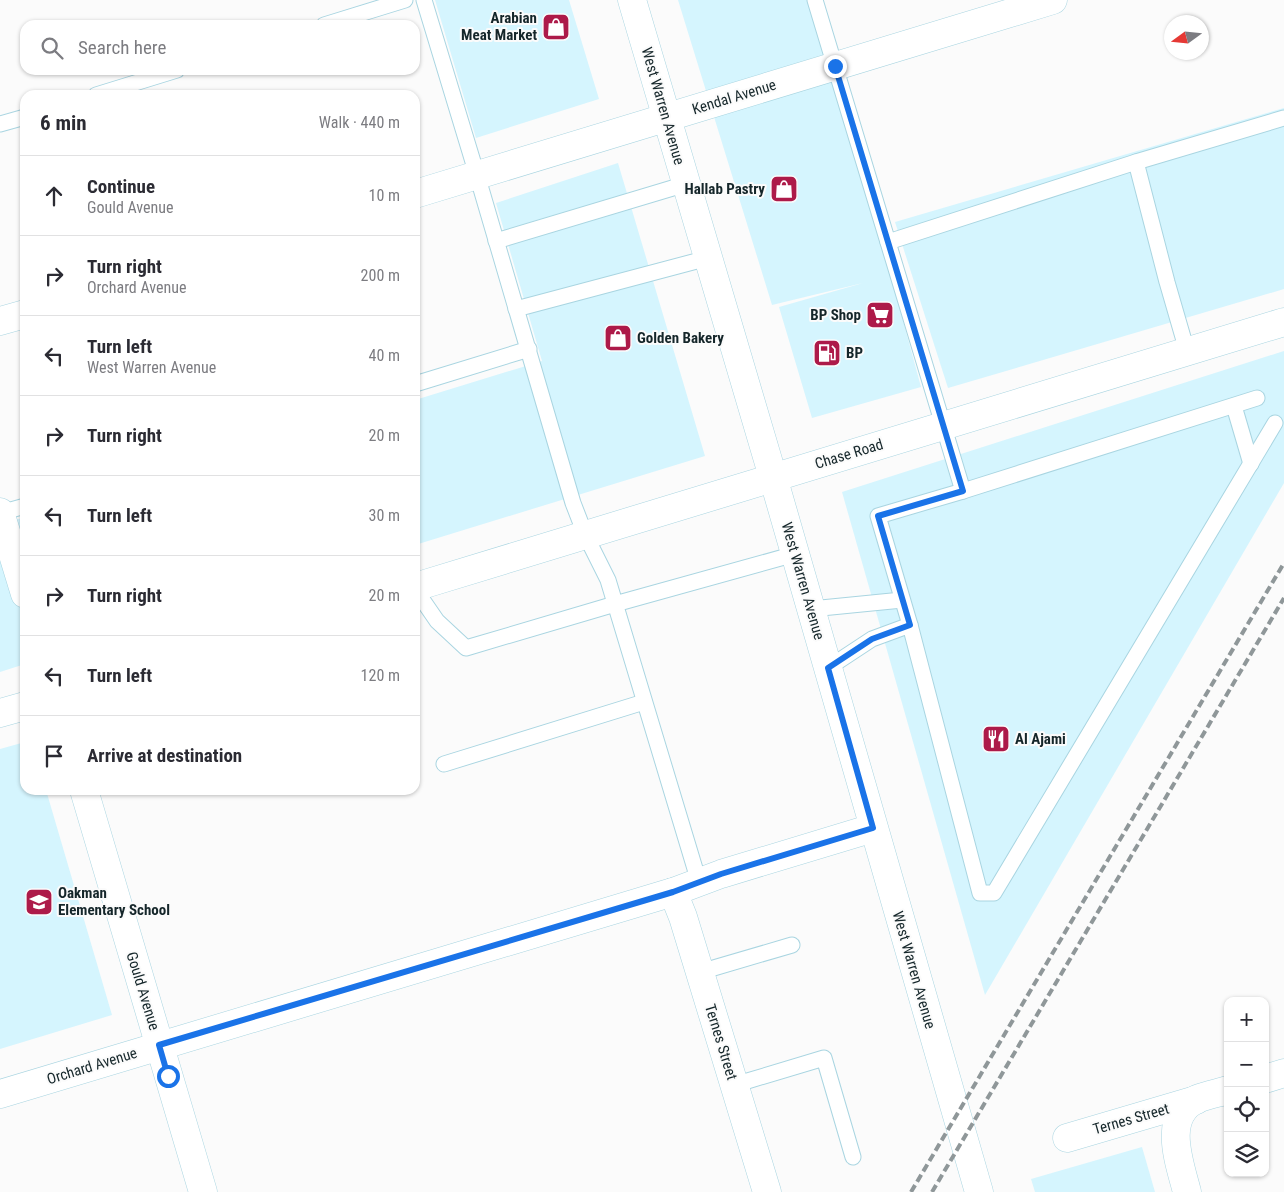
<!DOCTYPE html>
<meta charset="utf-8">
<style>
:root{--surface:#fff;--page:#f7f7f7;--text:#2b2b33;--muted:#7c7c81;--line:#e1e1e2}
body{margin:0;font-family:"Roboto Condensed",sans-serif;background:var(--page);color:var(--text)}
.controls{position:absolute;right:15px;bottom:15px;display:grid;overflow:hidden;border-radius:10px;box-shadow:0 1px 4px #0004}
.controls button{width:45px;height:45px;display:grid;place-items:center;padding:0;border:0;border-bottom:1px solid var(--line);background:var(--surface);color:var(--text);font:25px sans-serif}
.compass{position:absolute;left:1164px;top:15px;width:45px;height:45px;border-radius:50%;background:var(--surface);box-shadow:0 1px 4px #0004;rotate:255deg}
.stop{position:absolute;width:15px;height:15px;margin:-11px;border:4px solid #1a73e8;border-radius:50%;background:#fff}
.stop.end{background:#1a73e8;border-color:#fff;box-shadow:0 1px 5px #0008}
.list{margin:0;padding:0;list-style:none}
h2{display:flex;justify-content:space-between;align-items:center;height:65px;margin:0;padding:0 20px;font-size:21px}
h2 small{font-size:16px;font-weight:400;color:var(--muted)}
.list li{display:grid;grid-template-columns:32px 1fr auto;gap:15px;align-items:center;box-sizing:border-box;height:80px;padding:0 20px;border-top:1px solid var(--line)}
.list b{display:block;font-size:19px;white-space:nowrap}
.list p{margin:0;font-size:16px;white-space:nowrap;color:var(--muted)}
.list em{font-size:16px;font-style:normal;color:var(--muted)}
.icon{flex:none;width:28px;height:28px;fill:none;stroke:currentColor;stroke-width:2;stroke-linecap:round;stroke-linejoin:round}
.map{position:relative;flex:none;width:1284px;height:1192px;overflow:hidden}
.search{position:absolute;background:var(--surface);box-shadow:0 1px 4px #0004;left:20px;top:20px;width:400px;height:55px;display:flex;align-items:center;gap:12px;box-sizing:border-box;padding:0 18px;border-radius:15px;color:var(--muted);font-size:19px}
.panel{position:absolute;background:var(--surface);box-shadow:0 1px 4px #0004;left:20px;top:90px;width:400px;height:705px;border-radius:15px}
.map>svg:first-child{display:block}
.built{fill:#d5f5fe}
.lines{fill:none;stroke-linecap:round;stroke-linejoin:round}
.lane-casing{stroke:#a9d5e1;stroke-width:17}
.street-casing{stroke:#a9d5e1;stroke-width:29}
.secondary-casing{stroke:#a9d5e1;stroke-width:29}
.lane{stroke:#fff;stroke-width:15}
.street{stroke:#fff;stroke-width:28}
.secondary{stroke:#fff;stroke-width:28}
.rail{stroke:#8f9799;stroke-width:4;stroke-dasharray:8 4;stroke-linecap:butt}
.route{stroke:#1a73e8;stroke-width:6}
.labels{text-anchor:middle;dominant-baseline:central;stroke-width:4;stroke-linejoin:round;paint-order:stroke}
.poi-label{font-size:15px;font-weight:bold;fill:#15262a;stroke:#fbfbfb;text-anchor:start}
.street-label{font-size:15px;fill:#15262a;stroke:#fbfbfb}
</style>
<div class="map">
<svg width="1284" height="1192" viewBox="0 0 1284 1192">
<rect width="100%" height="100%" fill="#fbfbfb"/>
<g class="built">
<polygon points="435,0 569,0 599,99 476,138"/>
<polygon points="678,0 812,0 891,276 921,387 812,418 779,307 863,283 772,305"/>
<polygon points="1284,108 1284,289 948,388 895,222"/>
<polygon points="618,163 705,456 415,545 415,400 542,361 496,203"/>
<polygon points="1284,351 1284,483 985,995 842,492"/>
<polygon points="25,517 25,664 0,672 0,525"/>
<polygon points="25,742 25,790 46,790 112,1015 0,1049 0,749"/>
<polygon points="1142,1147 1155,1192 1035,1192 1031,1179"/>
</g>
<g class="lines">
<defs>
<g id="lane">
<polyline points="424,0 477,175 573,503 585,534 608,580 699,882"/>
<polyline points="815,0 963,491 1257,398"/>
<polyline points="324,25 405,0"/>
<polyline points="96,95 177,70"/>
<polyline points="0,124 25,117"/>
<polyline points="1136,162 1284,118"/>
<polyline points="496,241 686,184"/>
<polyline points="888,242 1136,162 1167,282 1187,351"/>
<polyline points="516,309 708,258"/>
<polyline points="415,384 529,349"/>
<polyline points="1234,406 1251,464"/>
<polyline points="0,513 25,506"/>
<polyline points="415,589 437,621 466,648 615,604 795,554"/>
<polyline points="811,609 902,600"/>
<polyline points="910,625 878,516 963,491"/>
<polyline points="828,668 872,639 910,625 980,893 994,893 1275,423"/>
<polyline points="444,764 644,702"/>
<polyline points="700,972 792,945"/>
<polyline points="734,1085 824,1058 853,1157"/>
</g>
<g id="street">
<polyline points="415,194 1053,0"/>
<polyline points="0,321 25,314"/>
<polyline points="0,512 25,594"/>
<polyline points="84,790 203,1192"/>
<polyline points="673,892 683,917 767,1192"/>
<polyline points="1265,1079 1284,1073"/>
<polyline points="0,1094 673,892 721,874 873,828"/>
<polyline points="1067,1138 1196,1100"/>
<path d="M 1187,1192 C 1180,1164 1161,1116 1197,1099 C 1207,1095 1218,1093 1228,1090"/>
</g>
<g id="secondary">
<polyline points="632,0 773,477 979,1192"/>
<polyline points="415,587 1284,322"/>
<polyline points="0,713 25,706"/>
</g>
</defs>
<use href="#lane" class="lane-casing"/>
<use href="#street" class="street-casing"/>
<use href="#secondary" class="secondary-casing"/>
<use href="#lane" class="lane"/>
<use href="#street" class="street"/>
<use href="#secondary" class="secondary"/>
<g class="rail">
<polyline points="911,1192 1284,563"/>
<polyline points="932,1192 1284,598"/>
</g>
</g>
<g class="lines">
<polyline class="route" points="168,1076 159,1045 673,892 721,874 873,828 828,668 872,639 910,625 878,516 963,491 835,66"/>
</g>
<defs>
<symbol id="shop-square" viewBox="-11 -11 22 22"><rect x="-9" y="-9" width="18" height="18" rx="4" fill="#ad1a49" stroke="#fbfbfb"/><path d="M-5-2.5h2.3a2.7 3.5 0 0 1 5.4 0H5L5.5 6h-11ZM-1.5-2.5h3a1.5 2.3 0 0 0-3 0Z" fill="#fff"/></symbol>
<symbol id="supermarket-square" viewBox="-11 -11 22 22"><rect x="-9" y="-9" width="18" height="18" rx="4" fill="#ad1a49" stroke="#fbfbfb"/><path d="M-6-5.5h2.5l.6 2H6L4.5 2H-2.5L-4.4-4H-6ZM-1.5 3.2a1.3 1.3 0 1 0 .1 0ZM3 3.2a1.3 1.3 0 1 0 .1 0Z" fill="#fff"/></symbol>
<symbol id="fuel-square" viewBox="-11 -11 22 22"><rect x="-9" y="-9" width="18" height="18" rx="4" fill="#ad1a49" stroke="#fbfbfb"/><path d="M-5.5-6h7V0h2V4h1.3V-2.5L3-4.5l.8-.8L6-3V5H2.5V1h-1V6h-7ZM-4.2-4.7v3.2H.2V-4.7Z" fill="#fff"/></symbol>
<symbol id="restaurant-square" viewBox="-11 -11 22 22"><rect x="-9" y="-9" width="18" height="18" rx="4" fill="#ad1a49" stroke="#fbfbfb"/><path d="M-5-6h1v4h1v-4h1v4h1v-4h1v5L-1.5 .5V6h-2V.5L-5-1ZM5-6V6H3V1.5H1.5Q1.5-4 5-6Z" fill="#fff"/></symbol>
<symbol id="school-square" viewBox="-11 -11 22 22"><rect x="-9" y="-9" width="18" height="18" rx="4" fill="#ad1a49" stroke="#fbfbfb"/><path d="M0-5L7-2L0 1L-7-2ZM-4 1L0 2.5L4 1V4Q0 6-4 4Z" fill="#fff"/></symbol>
</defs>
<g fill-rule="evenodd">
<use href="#shop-square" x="540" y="11" width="32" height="32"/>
<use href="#shop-square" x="768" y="173" width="32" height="32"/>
<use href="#supermarket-square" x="864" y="299" width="32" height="32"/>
<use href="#shop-square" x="602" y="322" width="32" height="32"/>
<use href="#fuel-square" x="811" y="337" width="32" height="32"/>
<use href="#restaurant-square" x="980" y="723" width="32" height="32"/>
<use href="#school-square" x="23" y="886" width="32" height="32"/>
</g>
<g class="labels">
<g class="poi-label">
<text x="537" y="18" text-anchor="end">Arabian<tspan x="537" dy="17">Meat Market</tspan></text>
<text x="765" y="189" text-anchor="end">Hallab Pastry</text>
<text x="861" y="315" text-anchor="end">BP Shop</text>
<text x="637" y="338">Golden Bakery</text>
<text x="846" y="353">BP</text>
<text x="1015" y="739">Al Ajami</text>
<text x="58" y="893">Oakman<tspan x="58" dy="17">Elementary School</tspan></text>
</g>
<g class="street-label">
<text transform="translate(734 97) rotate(-17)">Kendal Avenue</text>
<text transform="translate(663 106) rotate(74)">West Warren Avenue</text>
<text transform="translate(849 454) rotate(-17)">Chase Road</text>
<text transform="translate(803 581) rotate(74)">West Warren Avenue</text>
<text transform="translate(914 970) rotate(74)">West Warren Avenue</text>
<text transform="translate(143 991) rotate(73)">Gould Avenue</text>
<text transform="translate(721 1042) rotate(73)">Ternes Street</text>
<text transform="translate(92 1066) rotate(-17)">Orchard Avenue</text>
<text transform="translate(1131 1119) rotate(-16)">Ternes Street</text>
</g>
</g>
</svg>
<div class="controls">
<button>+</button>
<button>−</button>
<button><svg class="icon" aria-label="locate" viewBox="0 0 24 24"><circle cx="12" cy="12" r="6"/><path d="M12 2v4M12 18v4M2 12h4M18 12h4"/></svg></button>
<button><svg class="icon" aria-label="layers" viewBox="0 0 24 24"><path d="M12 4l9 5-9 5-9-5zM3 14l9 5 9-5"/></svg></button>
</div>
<svg class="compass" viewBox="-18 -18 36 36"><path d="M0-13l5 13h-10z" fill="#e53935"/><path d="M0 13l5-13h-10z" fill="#7c7c81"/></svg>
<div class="stop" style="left:168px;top:1076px"></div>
<div class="stop end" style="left:835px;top:66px"></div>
<div class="search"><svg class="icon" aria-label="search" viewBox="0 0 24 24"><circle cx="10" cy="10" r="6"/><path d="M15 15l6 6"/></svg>Search here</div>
<section class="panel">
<h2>6 min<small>Walk · 440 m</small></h2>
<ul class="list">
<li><svg class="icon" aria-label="ahead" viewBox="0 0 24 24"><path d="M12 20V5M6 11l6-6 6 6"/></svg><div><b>Continue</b><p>Gould Avenue</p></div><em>10 m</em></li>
<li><svg class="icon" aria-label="right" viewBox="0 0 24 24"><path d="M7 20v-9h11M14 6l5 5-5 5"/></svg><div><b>Turn right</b><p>Orchard Avenue</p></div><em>200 m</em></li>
<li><svg class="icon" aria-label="left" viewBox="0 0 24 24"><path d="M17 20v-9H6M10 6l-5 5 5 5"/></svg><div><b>Turn left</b><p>West Warren Avenue</p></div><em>40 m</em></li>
<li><svg class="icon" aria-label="right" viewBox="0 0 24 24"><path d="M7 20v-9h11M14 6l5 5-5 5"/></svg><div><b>Turn right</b></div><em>20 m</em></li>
<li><svg class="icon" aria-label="left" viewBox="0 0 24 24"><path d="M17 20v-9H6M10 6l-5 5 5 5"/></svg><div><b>Turn left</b></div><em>30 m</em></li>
<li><svg class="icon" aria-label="right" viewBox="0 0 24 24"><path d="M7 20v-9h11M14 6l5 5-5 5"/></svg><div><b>Turn right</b></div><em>20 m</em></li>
<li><svg class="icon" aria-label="left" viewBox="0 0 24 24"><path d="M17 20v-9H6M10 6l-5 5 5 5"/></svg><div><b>Turn left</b></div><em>120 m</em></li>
<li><svg class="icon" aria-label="arrive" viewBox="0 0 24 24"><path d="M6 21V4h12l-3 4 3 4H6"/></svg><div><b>Arrive at destination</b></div></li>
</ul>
</section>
</div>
